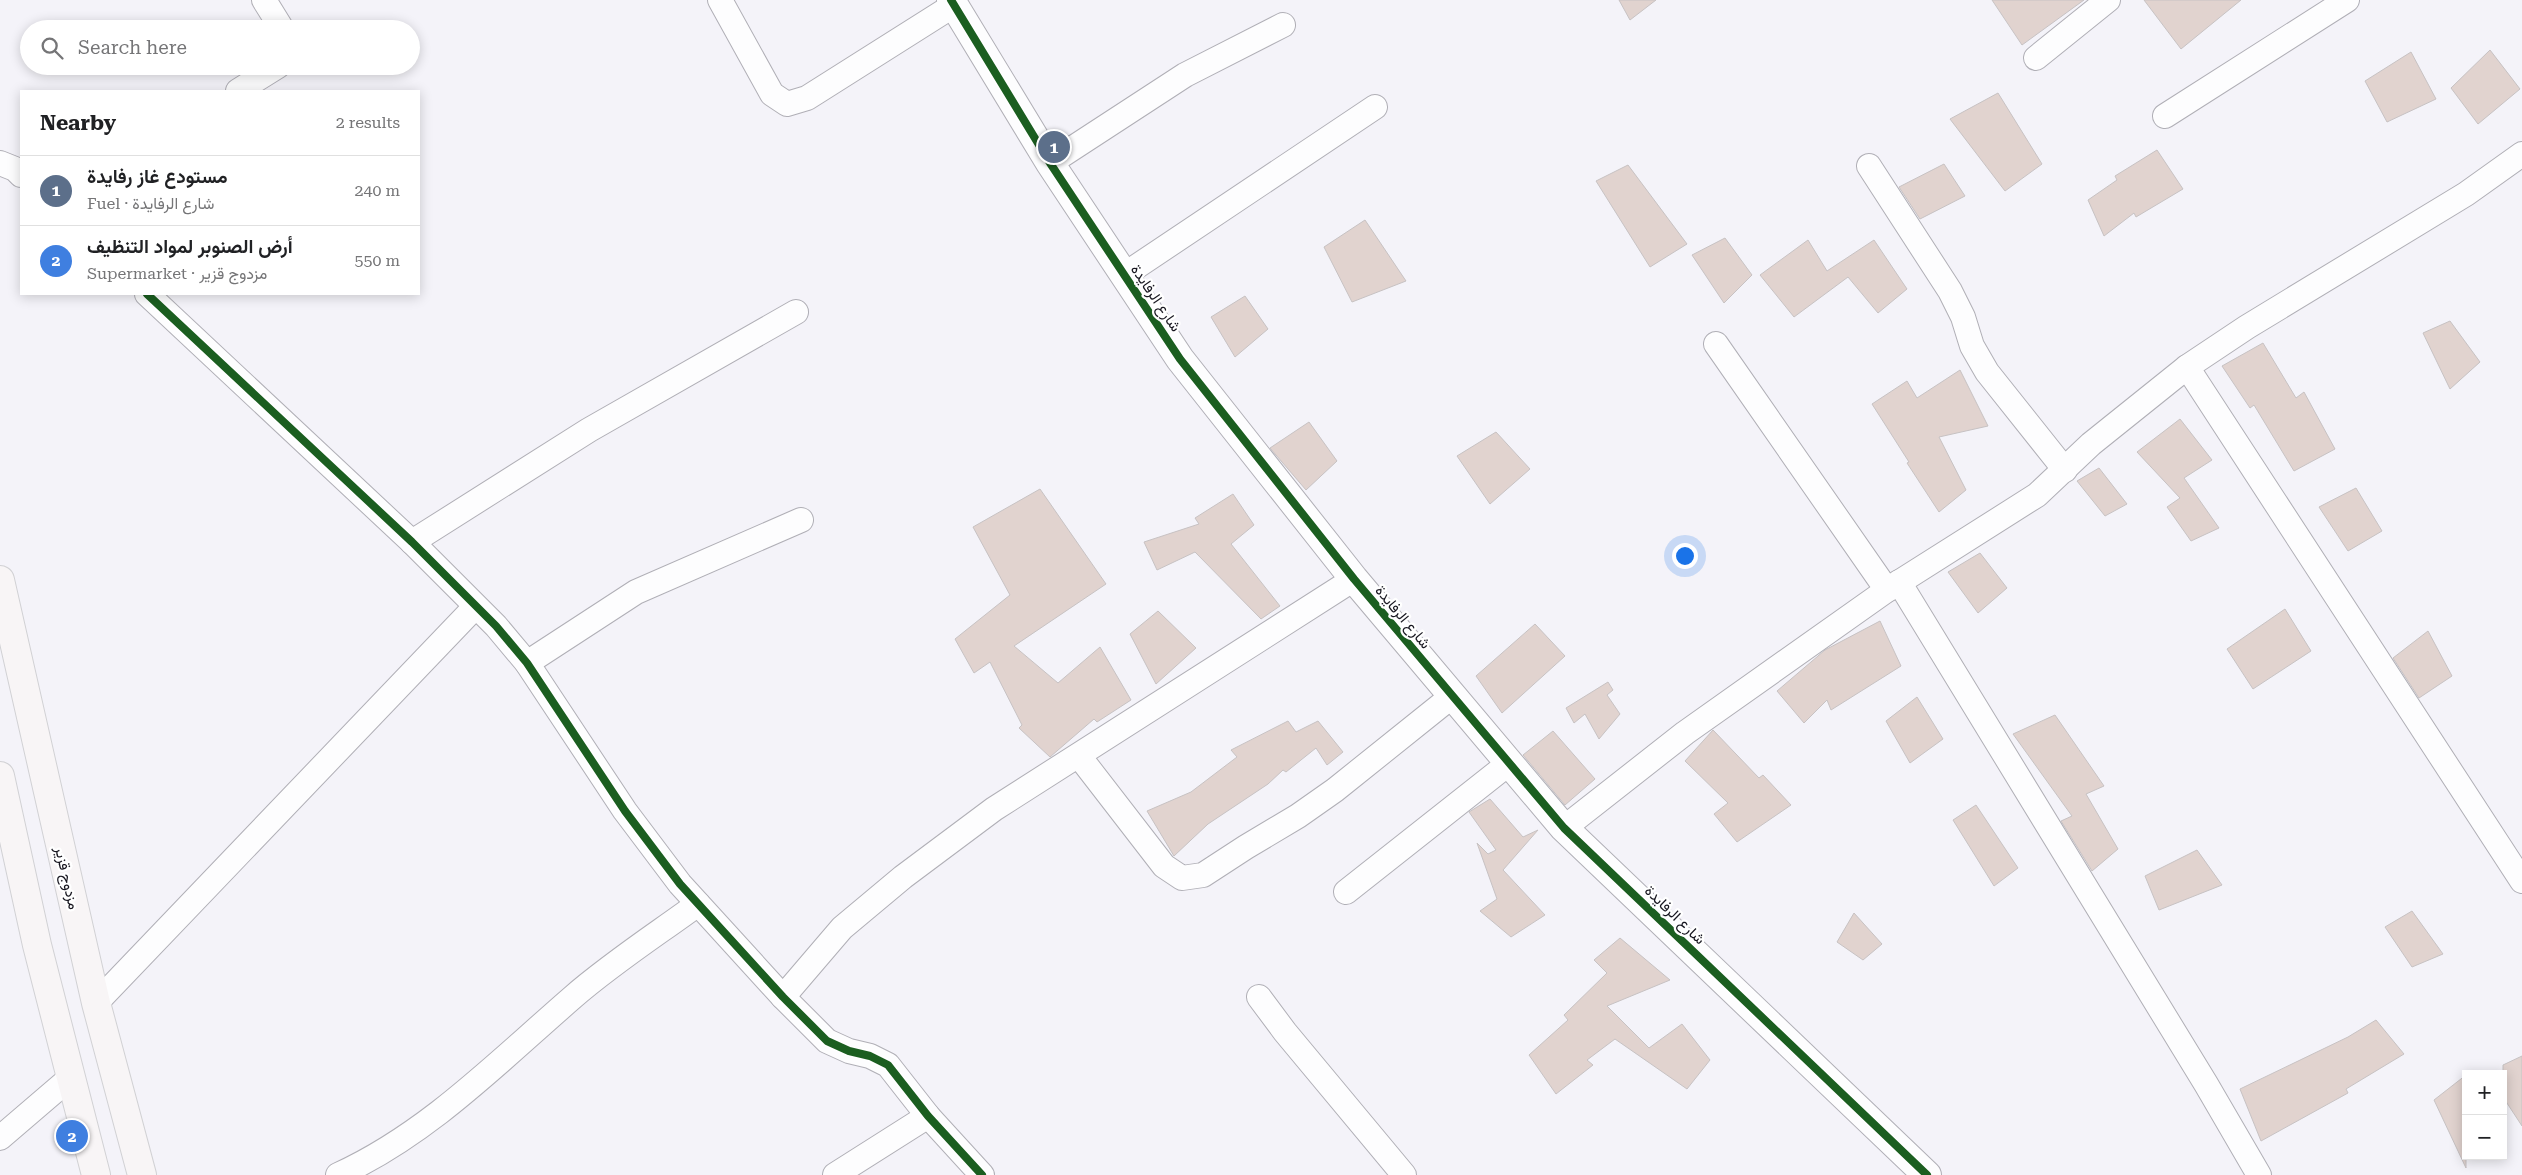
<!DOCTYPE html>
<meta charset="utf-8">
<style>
:root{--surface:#fff;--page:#f2f2f2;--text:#202124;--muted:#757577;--line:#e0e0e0;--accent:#0f766e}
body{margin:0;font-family:"Roboto Serif",Vazirmatn,serif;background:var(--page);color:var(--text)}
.controls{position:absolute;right:15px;bottom:15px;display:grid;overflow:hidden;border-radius:0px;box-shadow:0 2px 12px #0003}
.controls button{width:45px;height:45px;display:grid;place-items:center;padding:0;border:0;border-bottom:1px solid var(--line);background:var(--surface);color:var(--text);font:25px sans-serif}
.you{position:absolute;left:1684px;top:555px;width:18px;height:18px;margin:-12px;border:4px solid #fff;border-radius:50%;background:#1a73e8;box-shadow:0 0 0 8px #1a73e833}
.badge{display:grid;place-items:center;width:32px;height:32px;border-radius:50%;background:var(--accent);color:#fff;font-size:16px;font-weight:700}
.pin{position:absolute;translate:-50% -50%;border:2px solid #fff;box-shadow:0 1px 5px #0006}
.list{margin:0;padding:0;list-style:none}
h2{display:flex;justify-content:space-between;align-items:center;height:65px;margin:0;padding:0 20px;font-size:21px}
h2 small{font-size:16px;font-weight:400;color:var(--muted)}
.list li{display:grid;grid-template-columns:32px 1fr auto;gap:15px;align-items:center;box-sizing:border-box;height:70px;padding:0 20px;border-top:1px solid var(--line)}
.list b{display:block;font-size:19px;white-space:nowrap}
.list p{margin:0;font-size:16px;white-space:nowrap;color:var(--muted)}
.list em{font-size:16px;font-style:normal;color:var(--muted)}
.icon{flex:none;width:28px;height:28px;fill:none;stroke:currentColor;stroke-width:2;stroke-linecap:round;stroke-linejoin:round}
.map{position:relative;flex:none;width:2522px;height:1175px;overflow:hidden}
.search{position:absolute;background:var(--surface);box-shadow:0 2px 12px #0003;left:20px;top:20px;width:400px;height:55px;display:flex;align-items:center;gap:12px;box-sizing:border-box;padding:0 18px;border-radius:28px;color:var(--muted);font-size:19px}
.panel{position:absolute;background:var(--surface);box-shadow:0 2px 12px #0003;left:20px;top:90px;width:400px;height:205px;border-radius:0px}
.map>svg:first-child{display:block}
.building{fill:#e1d3cf;stroke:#c7c2c3}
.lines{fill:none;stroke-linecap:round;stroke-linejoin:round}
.minor-casing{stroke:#b0afb6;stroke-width:26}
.tertiary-casing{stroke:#b0afb6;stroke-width:30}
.primary-casing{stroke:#d1d1d4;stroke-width:30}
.minor{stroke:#fdfdfe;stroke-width:24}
.tertiary{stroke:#fdfdfe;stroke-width:28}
.primary{stroke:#f8f5f6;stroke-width:28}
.cycleway-casing{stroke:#fff;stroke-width:11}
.cycleway{stroke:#1b5e20;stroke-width:8}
.labels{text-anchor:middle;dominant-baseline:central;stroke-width:4.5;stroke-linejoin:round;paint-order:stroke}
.street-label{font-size:15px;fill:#17161f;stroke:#fff}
</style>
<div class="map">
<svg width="2522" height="1175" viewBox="0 0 2522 1175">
<rect width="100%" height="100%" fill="#f4f3f9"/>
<g class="building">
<polygon points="1619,0 1656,0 1630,20"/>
<polygon points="1992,0 2084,0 2022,45"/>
<polygon points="2144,0 2241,0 2181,49"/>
<polygon points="2490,50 2520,89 2478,124 2451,88"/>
<polygon points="2411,52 2436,99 2387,122 2365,81"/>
<polygon points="1998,93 2042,164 2005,191 1950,119"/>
<polygon points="2157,150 2183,189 2136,217 2134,213 2104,236 2088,200 2117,180 2115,176"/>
<polygon points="1944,164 1965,196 1920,219 1899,187"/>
<polygon points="1628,165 1687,244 1650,267 1596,181"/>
<polygon points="1365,220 1406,281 1352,302 1324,247"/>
<polygon points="1725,238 1752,275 1724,303 1692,255"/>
<polygon points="1808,240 1827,271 1874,240 1907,289 1878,313 1848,277 1794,317 1760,275"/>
<polygon points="1245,296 1268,329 1235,357 1211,317"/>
<polygon points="2450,321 2480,362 2450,389 2423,333"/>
<polygon points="2263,343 2296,398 2304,392 2335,449 2294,471 2254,405 2250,408 2222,366"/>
<polygon points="1960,370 1988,426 1939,437 1966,490 1939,512 1907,463 1909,462 1872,404 1907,381 1917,398"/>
<polygon points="2180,419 2212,460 2184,478 2219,528 2191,541 2167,507 2180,498 2137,452"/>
<polygon points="1309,422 1337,461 1306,490 1270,448"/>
<polygon points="1496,432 1530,469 1490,504 1457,456"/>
<polygon points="2099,468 2127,504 2105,516 2077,481"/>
<polygon points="2356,488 2382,531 2348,551 2319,507"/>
<polygon points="1040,489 1106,584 1014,646 1058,683 1100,647 1131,700 1097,722 1094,719 1050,757 1019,728 1022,725 990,662 974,673 955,639 1010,595 973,527"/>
<polygon points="1233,494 1254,525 1231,544 1280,606 1261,619 1195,552 1157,570 1144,542 1199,524 1195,518"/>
<polygon points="1980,553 2007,588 1978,613 1948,572"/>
<polygon points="2285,609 2311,651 2253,689 2227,649"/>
<polygon points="1158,611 1196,648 1156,684 1130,634"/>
<polygon points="1880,621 1901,666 1831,710 1827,700 1804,723 1777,691 1825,650"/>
<polygon points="1535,624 1565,656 1502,713 1476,676"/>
<polygon points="2428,631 2452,676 2419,698 2393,658"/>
<polygon points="1608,682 1613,690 1607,695 1620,714 1599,739 1585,714 1574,723 1566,708"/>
<polygon points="1917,697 1943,739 1910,763 1886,721"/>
<polygon points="2055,715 2104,786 2086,794 2118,849 2092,871 2061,821 2072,816 2013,734"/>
<polygon points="1288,721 1296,732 1318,721 1343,752 1327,765 1316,748 1286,772 1283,770 1268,784 1208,824 1174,856 1147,811 1191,792 1237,757 1231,750"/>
<polygon points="1713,730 1759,778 1763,775 1791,805 1737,842 1714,814 1728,803 1685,761"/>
<polygon points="1553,731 1595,779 1565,805 1523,755"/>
<polygon points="1490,799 1523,837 1538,830 1503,870 1545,915 1511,937 1480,911 1497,899 1477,843 1488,854 1496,850 1469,812"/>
<polygon points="1976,805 2018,868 1994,886 1953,820"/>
<polygon points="2197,850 2222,885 2159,910 2145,876"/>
<polygon points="2412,911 2443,954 2412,967 2385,927"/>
<polygon points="1854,913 1882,944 1863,960 1837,942"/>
<polygon points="1620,938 1670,980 1607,1006 1649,1048 1682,1024 1710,1060 1687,1089 1615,1039 1587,1060 1593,1065 1556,1094 1529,1055 1568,1020 1564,1015 1607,973 1594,960"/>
<polygon points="2376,1020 2404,1054 2346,1089 2348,1093 2261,1141 2240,1089 2348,1037"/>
<polygon points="2522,1056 2522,1126 2503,1097 2503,1065"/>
<polygon points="2466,1075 2466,1168 2434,1100"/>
</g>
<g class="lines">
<defs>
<g id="minor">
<polyline points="264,0 282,29"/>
<polyline points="720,0 772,94 787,104 807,98 954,5"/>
<polyline points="2036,58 2108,0"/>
<polyline points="238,91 278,66"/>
<polyline points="2165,116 2347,0"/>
<polyline points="0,163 15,169 21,175"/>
<polyline points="1050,163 1185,75 1283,25"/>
<polyline points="1869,166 1950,291 1963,317 1972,346 1987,372 2065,470"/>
<polyline points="1124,275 1375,107"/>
<polyline points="147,294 412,542 496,626 527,663 625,811 680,884 783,997 827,1041 849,1051 870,1056 888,1065 928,1116 982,1175"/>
<polyline points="1716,344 1887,590"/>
<polyline points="2187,367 2522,881"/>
<polyline points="412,542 589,430 796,312"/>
<polyline points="1899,582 2206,1084 2259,1175"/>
<polyline points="527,663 636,592 801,520"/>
<polyline points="1079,756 1164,866 1182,878 1203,875 1246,847 1298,816 1335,790 1451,697"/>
<polyline points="1564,828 1685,733 1887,590 2037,495 2091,444 2187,367 2247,327 2466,194 2522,154"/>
<polyline points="1346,892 1508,764"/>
<polyline points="783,997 842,928 903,877 994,809 1354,579"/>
<polyline points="1259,997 1285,1032 1404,1175"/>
<polyline points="96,1003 475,607"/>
<polyline points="0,1138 70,1078"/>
<path d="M 338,1175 C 428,1134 499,1061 573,997 C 612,963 657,934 698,904"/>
<polyline points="835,1175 928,1116"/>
</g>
<polyline id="tertiary" points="951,0 1050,163 1180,359 1354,579 1564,828 1927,1175"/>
<g id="primary">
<polyline points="0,580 96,1003 142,1175"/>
<polyline points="0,776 37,945 96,1175"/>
</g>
</defs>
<use href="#minor" class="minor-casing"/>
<use href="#tertiary" class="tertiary-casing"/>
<use href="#primary" class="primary-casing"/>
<use href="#minor" class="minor"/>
<use href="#tertiary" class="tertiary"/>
<use href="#primary" class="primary"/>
<defs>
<g id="cycleway">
<polyline points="951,0 1050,163 1180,359 1354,579 1564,828 1927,1175"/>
<polyline points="147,294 412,542 496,626 527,663 625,811 680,884 783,997 827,1041 849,1051 870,1056 888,1065 928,1116 982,1175"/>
</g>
</defs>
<use href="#cycleway" class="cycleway-casing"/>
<use href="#cycleway" class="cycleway"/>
</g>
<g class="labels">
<g class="street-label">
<text transform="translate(1156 298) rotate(56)">شارع الرفايدة</text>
<text transform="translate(1403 617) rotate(50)">شارع الرفايدة</text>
<text transform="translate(67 878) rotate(77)">مزدوج قزير</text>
<text transform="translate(1675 915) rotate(44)">شارع الرفايدة</text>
</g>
</g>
</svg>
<div class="controls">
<button>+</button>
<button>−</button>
</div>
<div class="you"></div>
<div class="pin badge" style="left:1054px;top:147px;background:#5c6f8a">1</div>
<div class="pin badge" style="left:72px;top:1136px;background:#3f7fe0">2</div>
<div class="search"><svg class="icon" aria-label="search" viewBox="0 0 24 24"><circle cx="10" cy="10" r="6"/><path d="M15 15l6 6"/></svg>Search here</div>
<section class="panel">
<h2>Nearby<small>2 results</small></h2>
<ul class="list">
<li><span class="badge" style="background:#5c6f8a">1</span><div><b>مستودع غاز رفايدة</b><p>Fuel · شارع الرفايدة</p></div><em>240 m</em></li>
<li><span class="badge" style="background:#3f7fe0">2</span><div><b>أرض الصنوبر لمواد التنظيف</b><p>Supermarket · مزدوج قزير</p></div><em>550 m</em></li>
</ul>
</section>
</div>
